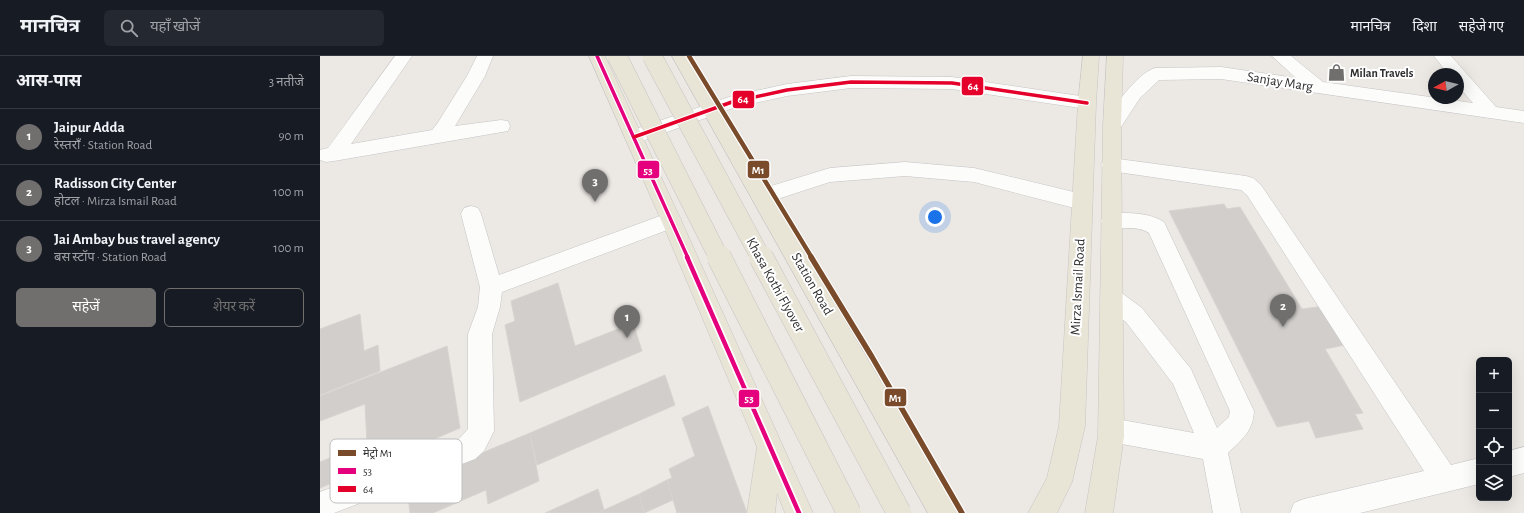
<!DOCTYPE html>
<html lang="hi">
<meta charset="utf-8">
<style>
:root{--surface:#171b24;--page:#242831;--text:#f1f3f6;--muted:#9ea1a6;--line:#363941;--accent:#706f6e}
body{margin:0;font-family:"Alegreya Sans","Noto Sans Devanagari",sans-serif;background:var(--page);color:var(--text)}
.controls{position:absolute;right:12px;bottom:12px;display:grid;overflow:hidden;border-radius:6px;box-shadow:0 4px 16px #0002}
.controls button{width:36px;height:36px;display:grid;place-items:center;padding:0;border:0;border-bottom:1px solid var(--line);background:var(--surface);color:var(--text);font:20px sans-serif}
.compass{position:absolute;left:1108px;top:12px;width:36px;height:36px;border-radius:50%;background:var(--surface);box-shadow:0 4px 16px #0002;rotate:262deg}
.you{position:absolute;left:615px;top:161px;width:14px;height:14px;margin:-10px;border:3px solid #fff;border-radius:50%;background:#1a73e8;box-shadow:0 0 0 6px #1a73e833}
.badge{display:grid;place-items:center;width:26px;height:26px;border-radius:50%;background:var(--accent);color:#fff;font-size:13px;font-weight:700}
.pin{position:absolute;translate:-50% -33px;filter:drop-shadow(0 1px 2px #0008)}
.pin::after{content:'';position:absolute;top:21px;width:14px;height:12px;background:inherit;clip-path:polygon(0 0,100% 0,50% 100%)}
.list{margin:0;padding:0;list-style:none}
h2{display:flex;justify-content:space-between;align-items:center;height:52px;margin:0;padding:0 16px;font-size:17px}
h2 small{font-size:13px;font-weight:400;color:var(--muted)}
.list li{display:grid;grid-template-columns:26px 1fr auto;gap:12px;align-items:center;box-sizing:border-box;height:56px;padding:0 16px;border-top:1px solid var(--line)}
.list b{display:block;font-size:15px;white-space:nowrap}
.list p{margin:0;font-size:13px;white-space:nowrap;color:var(--muted)}
.list em{font-size:13px;font-style:normal;color:var(--muted)}
.actions{display:flex;gap:8px;padding:12px 16px}
.actions a{flex:1;padding:9px 0;border:1px solid var(--accent);border-radius:6px;text-align:center;font-size:14px;color:var(--accent)}
.actions .main{background:var(--accent);color:#fff}
.icon{flex:none;width:22px;height:22px;fill:none;stroke:currentColor;stroke-width:2;stroke-linecap:round;stroke-linejoin:round}
.map{position:relative;flex:none;width:1204px;height:457px;overflow:hidden}
header{display:flex;align-items:center;gap:24px;box-sizing:border-box;height:56px;padding:0 20px;background:var(--surface);border-bottom:1px solid var(--line)}
header strong{font-size:19px}
nav{display:flex;gap:22px;margin-inline-start:auto;font-size:14px}
.search{width:280px;height:36px;background:var(--page);display:flex;align-items:center;gap:10px;box-sizing:border-box;padding:0 14px;border-radius:6px;color:var(--muted);font-size:15px}
main{display:flex}
aside{flex:1;background:var(--surface)}
.map>svg:first-child{display:block}
.building{fill:#d1cecb;stroke:#d7d4d0}
.lines{fill:none;stroke-linecap:round;stroke-linejoin:round}
.minor-casing{stroke:#c5c4c5;stroke-width:1}
.major-casing{stroke:#c6c5c4;stroke-width:1}
.minor{fill:#fcfcfb;fill-rule:evenodd}
.major{fill:#e8e4d6;fill-rule:evenodd}
.major-bridge-far1-casing{stroke:#c6c5c4;stroke-width:20;stroke-linecap:butt}
.major-bridge-casing{stroke:#c6c5c4;stroke-width:25;stroke-linecap:butt}
.major-bridge-far1{stroke:#e8e4d6;stroke-width:19}
.major-bridge{stroke:#e8e4d6;stroke-width:24}
.bus-1-far1-casing{stroke:#fff;stroke-width:6}
.bus-1-casing{stroke:#fff;stroke-width:8}
.bus-2-casing{stroke:#fff;stroke-width:6}
.bus-1-far1{stroke:#e5007d;stroke-width:3.5}
.bus-1{stroke:#e5007d;stroke-width:4.5}
.bus-2{stroke:#e4002b;stroke-width:3.5}
.metro-1-far1-casing{stroke:#fff;stroke-width:7}
.metro-1-casing{stroke:#fff;stroke-width:8}
.metro-1-far1{stroke:#7a4b2a;stroke-width:4.5}
.metro-1{stroke:#7a4b2a;stroke-width:5.5}
.labels{text-anchor:middle;dominant-baseline:central;stroke-width:4;stroke-linejoin:round;paint-order:stroke}
.far-poi-label{font-size:12px;font-weight:bold;fill:#2e2e2e;stroke:#fff;text-anchor:start}
.street-label{font-size:14px;fill:#2e2e2e;stroke:#fff}
.key{fill:#fff;stroke:#c0c0c0;stroke-width:1}
.key-label{font-size:11px;fill:#2e2e2e}
.line-badge{stroke:#fff;stroke-width:1.5}
.badge-label{font-size:11px;text-anchor:middle;font-weight:bold;fill:#fff}
</style>
<header>
<strong>मानचित्र</strong>
<div class="search"><svg class="icon" aria-label="search" viewBox="0 0 24 24"><circle cx="10" cy="10" r="6"/><path d="M15 15l6 6"/></svg>यहाँ खोजें</div>
<nav><a>मानचित्र</a><a>दिशा</a><a>सहेजे गए</a></nav>
</header>
<main>
<aside>
<h2>आस-पास<small>3 नतीजे</small></h2>
<ul class="list">
<li><span class="badge">1</span><div><b>Jaipur Adda</b><p>रेस्तराँ · Station Road</p></div><em>90 m</em></li>
<li><span class="badge">2</span><div><b>Radisson City Center</b><p>होटल · Mirza Ismail Road</p></div><em>100 m</em></li>
<li><span class="badge">3</span><div><b>Jai Ambay bus travel agency</b><p>बस स्टॉप · Station Road</p></div><em>100 m</em></li>
</ul>
<div class="actions"><a class="main">सहेजें</a><a>शेयर करें</a></div>
</aside>
<div class="map">
<svg width="1204" height="457" viewBox="0 0 1204 457">
<rect width="100%" height="100%" fill="#ece8e4"/>
<g class="building">
<polygon points="904,148 907,153 920,151 982,253 1005,250 1030,288 1005,293 1043,357 1035,358 1043,373 996,382 989,365 957,371 849,155"/>
<polygon points="238,227 255,290 313,267 322,295 200,346 185,269 195,265 191,245"/>
<polygon points="40,258 44,295 58,289 60,315 0,339 0,273"/>
<polygon points="127,290 140,372 0,432 0,406 47,387 45,348 0,365 0,340"/>
<polygon points="345,319 355,349 217,409 210,377"/>
<polygon points="388,350 427,457 357,457 347,424 352,422 349,413 375,400 362,362"/>
<polygon points="210,377 219,425 168,448 166,434 113,457 90,457 88,440 112,430 111,418"/>
<polygon points="347,424 353,444 324,457 319,438"/>
<polygon points="278,433 284,454 278,457 225,457"/>
<polygon points="319,438 324,457 278,457 284,454"/>
</g>
<g class="lines">
<defs>
<g id="minor">
<polygon points="75,0 92,0 31,88 112,74 117,68 147,20 157,0 173,0 165,20 135,70 181,64 188,65 190,70 188,75 14,105 6,106 0,104 0,94 8,92"/>
<path d="M 952,0 L 971,0 L 1003,26 L 1153,47 L 1138,30 L 1138,18 L 1128,18 L 1114,0 L 1131,0 L 1176,51 L 1204,55 L 1204,67 L 901,23 L 839,24 L 820,42 L 799,74 L 792,75 L 785,74 L 783,69 C 793,52 816,18 835,12 L 901,11 L 976,22 Z"/>
<polygon points="531,20 632,21 767,41 773,43 776,47 773,51 767,53 632,33 531,32 467,40 416,51 314,88 307,86 305,81 307,76 412,40 467,28"/>
<polygon points="791,102 926,120 933,122 941,129 1131,409 1159,402 1159,428 1040,457 970,457 974,447 984,443 1104,415 927,139 921,134 784,114 781,109 784,104"/>
<polygon points="585,106 654,112 762,138 769,141 772,146 769,151 762,154 654,126 585,120 510,126 442,148 435,145 432,140 435,135 510,112"/>
<polygon points="151,150 158,152 161,158 179,219 351,156 358,158 361,164 358,170 182,236 180,251 172,278 174,375 164,395 155,403 14,457 0,457 0,436 137,385 148,373 148,278 158,251 160,231 141,158 144,152"/>
<path d="M 791,157 C 810,157 828,156 844,166 L 934,355 C 933,376 922,383 908,397 L 921,457 L 893,457 L 883,403 L 791,386 L 782,383 L 778,374 L 782,365 L 791,362 L 874,377 L 853,328 L 806,266 L 783,249 L 780,242 L 783,235 L 791,233 L 799,235 L 822,252 L 871,313 L 897,372 L 909,361 L 910,355 L 829,177 C 816,168 798,175 784,171 L 781,165 L 784,159 Z"/>
<polygon points="1204,391 1204,417 1189,421 1189,395"/>
</g>
<g id="major">
<polygon points="269,0 285,0 361,164 493,457 465,457 457,437 455,457 427,457 437,391 341,164"/>
<polygon points="352,0 368,0 633,447 637,457 608,457"/>
<polygon points="763,0 779,0 776,47 765,370 752,426 737,457 708,457 727,422 739,370 758,47"/>
<polygon points="787,0 803,0 801,69 804,380 793,457 765,457 778,380 783,69"/>
</g>
</defs>
<use href="#minor" class="minor-casing"/>
<use href="#major" class="major-casing"/>
<use href="#minor" class="minor"/>
<use href="#major" class="major"/>
<defs>
<g id="major-bridge-far1">
<polyline points="297,0 399,202"/>
<polyline points="332,0 441,202"/>
</g>
<g id="major-bridge">
<polyline points="399,201 529,457"/>
<polyline points="441,201 579,457"/>
</g>
</defs>
<use href="#major-bridge-far1" class="major-bridge-far1-casing"/>
<use href="#major-bridge" class="major-bridge-casing"/>
<use href="#major-bridge-far1" class="major-bridge-far1"/>
<use href="#major-bridge" class="major-bridge"/>
<defs>
<polyline id="bus-1-far1" points="277,0 368,202"/>
<polyline id="bus-1" points="367,201 479,457"/>
<polyline id="bus-2" points="314,81 412,46 467,34 531,26 632,27 767,47"/>
</defs>
<use href="#bus-1-far1" class="bus-1-far1-casing"/>
<use href="#bus-1" class="bus-1-casing"/>
<use href="#bus-2" class="bus-2-casing"/>
<use href="#bus-1-far1" class="bus-1-far1"/>
<use href="#bus-1" class="bus-1"/>
<use href="#bus-2" class="bus-2"/>
<defs>
<polyline id="metro-1-far1" points="369,0 492,202"/>
<polyline id="metro-1" points="491,201 552,301 642,457"/>
</defs>
<use href="#metro-1-far1" class="metro-1-far1-casing"/>
<use href="#metro-1" class="metro-1-casing"/>
<use href="#metro-1-far1" class="metro-1-far1"/>
<use href="#metro-1" class="metro-1"/>
</g>
<defs>
<symbol id="shop-bare" viewBox="-9 -9 18 18"><path d="M-5-2.5h2.3a2.7 3.5 0 0 1 5.4 0H5L5.5 6h-11ZM-1.5-2.5h3a1.5 2.3 0 0 0-3 0Z" fill="#706f6e" stroke="#fff" stroke-width="2.5" paint-order="stroke"/></symbol>
</defs>
<g fill-rule="evenodd">
<use href="#shop-bare" x="1004" y="4" width="25" height="25"/>
</g>
<g class="labels">
<g class="far-poi-label">
<text x="1030" y="17">Milan Travels</text>
</g>
<g class="street-label">
<text transform="translate(960 26) rotate(9)">Sanjay Marg</text>
<text transform="translate(492 228) rotate(60)">Station Road</text>
<text transform="translate(455 229) rotate(61)">Khasa Kothi Flyover</text>
<text transform="translate(758 231) rotate(-87)">Mirza Ismail Road</text>
</g>
</g>
<rect x="10" y="383" width="132" height="64" rx="6" class="key"/>
<rect x="18" y="394" width="18" height="6" fill="#7a4b2a"/>
<rect x="18" y="412" width="18" height="6" fill="#e5007d"/>
<rect x="18" y="430" width="18" height="6" fill="#e4002b"/>
<g class="key-label">
<text x="43" y="401">मेट्रो M1</text>
<text x="43" y="419">53</text>
<text x="43" y="437">64</text>
</g>
<g class="line-badge">
<rect x="641" y="20" width="23" height="20" rx="4" fill="#e4002b"/>
<rect x="412" y="34" width="23" height="19" rx="4" fill="#e4002b"/>
<rect x="427" y="104" width="23" height="19" rx="4" fill="#7a4b2a"/>
<rect x="317" y="104" width="23" height="19" rx="4" fill="#e5007d"/>
<rect x="564" y="332" width="23" height="19" rx="4" fill="#7a4b2a"/>
<rect x="418" y="333" width="22" height="19" rx="4" fill="#e5007d"/>
</g>
<g class="badge-label">
<text x="653" y="34">64</text>
<text x="423" y="47">64</text>
<text x="438" y="118">M1</text>
<text x="328" y="118">53</text>
<text x="575" y="346">M1</text>
<text x="429" y="346">53</text>
</g>
</svg>
<div class="controls">
<button>+</button>
<button>−</button>
<button><svg class="icon" aria-label="locate" viewBox="0 0 24 24"><circle cx="12" cy="12" r="6"/><path d="M12 2v4M12 18v4M2 12h4M18 12h4"/></svg></button>
<button><svg class="icon" aria-label="layers" viewBox="0 0 24 24"><path d="M12 4l9 5-9 5-9-5zM3 14l9 5 9-5"/></svg></button>
</div>
<svg class="compass" viewBox="-18 -18 36 36"><path d="M0-13l5 13h-10z" fill="#e53935"/><path d="M0 13l5-13h-10z" fill="#9ea1a6"/></svg>
<div class="you"></div>
<div class="pin badge" style="left:307px;top:282px">1</div>
<div class="pin badge" style="left:963px;top:271px">2</div>
<div class="pin badge" style="left:275px;top:146px">3</div>
</div>
</main>
